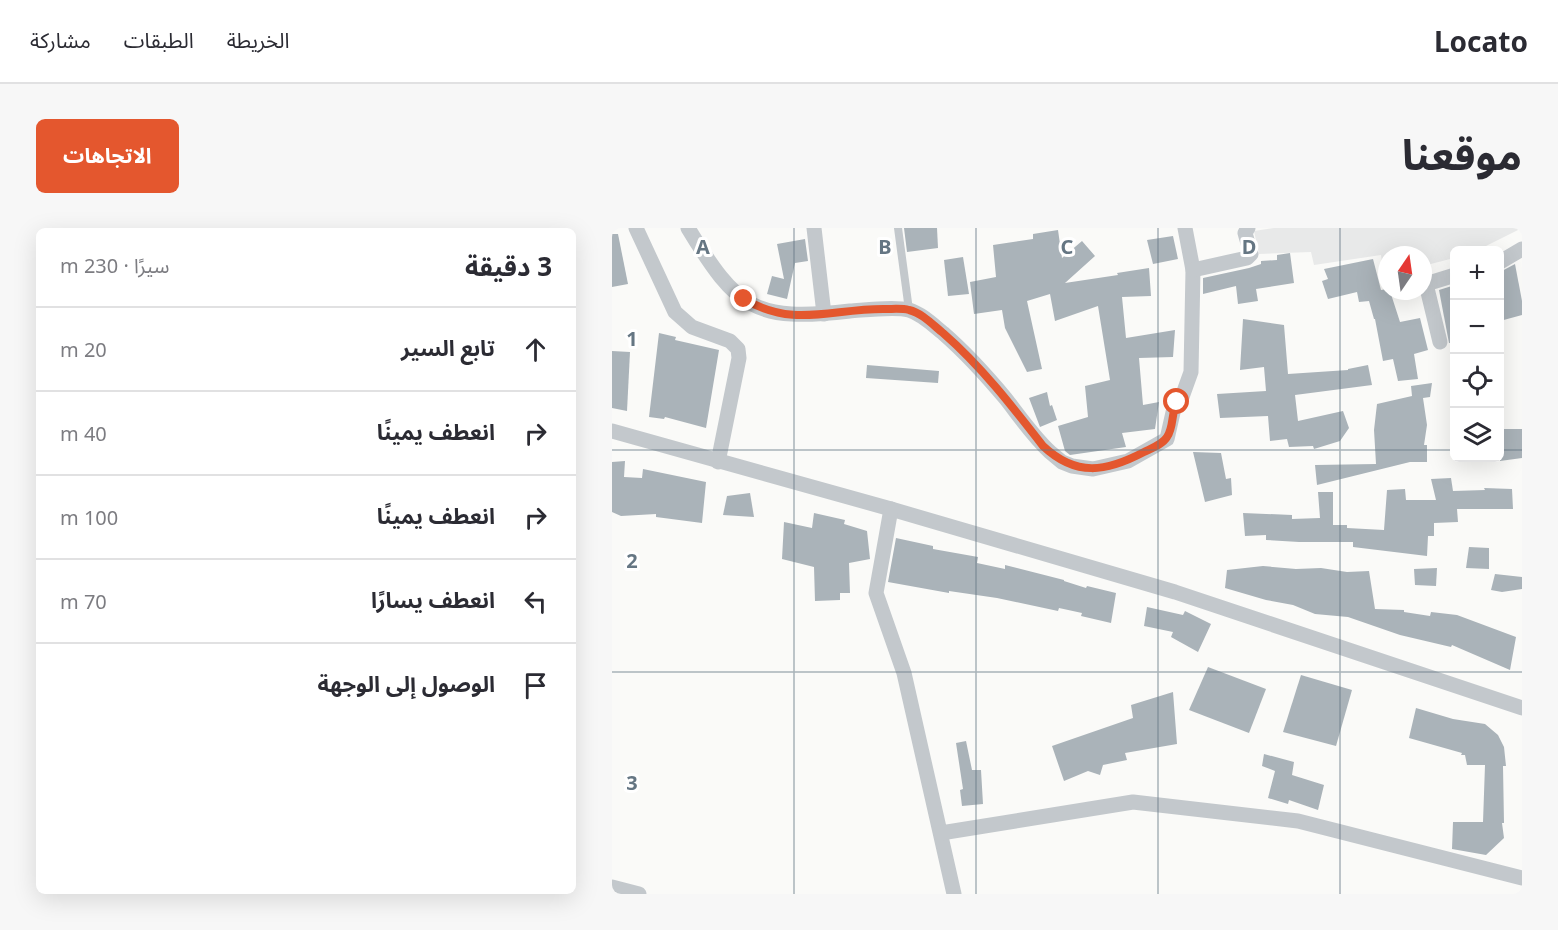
<!DOCTYPE html>
<html lang="ar">
<meta charset="utf-8">
<style>
:root{--surface:#fff;--page:#f7f7f7;--text:#2b2b33;--muted:#7c7c81;--line:#e1e1e2;--accent:#e4572e}
body{margin:0;font-family:"Noto Sans","Noto Sans Arabic",sans-serif;background:var(--page);color:var(--text);direction:rtl}
.controls{position:absolute;right:18px;top:18px;display:grid;overflow:hidden;border-radius:9px;box-shadow:0 6px 24px #0002}
.controls button{width:54px;height:54px;display:grid;place-items:center;padding:0;border:0;border-bottom:2px solid var(--line);background:var(--surface);color:var(--text);font:30px sans-serif}
.compass{position:absolute;left:766px;top:18px;width:54px;height:54px;border-radius:50%;background:var(--surface);box-shadow:0 6px 24px #0002;rotate:13deg}
.stop{position:absolute;width:18px;height:18px;margin:-14px;border:4px solid #e4572e;border-radius:50%;background:#fff}
.stop.end{background:#e4572e;border-color:#fff;box-shadow:0 2px 6px #0008}
.list{margin:0;padding:0;list-style:none}
h2{display:flex;justify-content:space-between;align-items:center;height:78px;margin:0;padding:0 24px;font-size:26px}
h2 small{font-size:20px;font-weight:400;color:var(--muted)}
.list li{display:grid;grid-template-columns:39px 1fr auto;gap:18px;align-items:center;box-sizing:border-box;height:84px;padding:0 24px;border-top:2px solid var(--line)}
.list b{display:block;font-size:22px;white-space:nowrap}
.list em{font-size:20px;font-style:normal;color:var(--muted)}
.icon{flex:none;width:33px;height:33px;fill:none;stroke:currentColor;stroke-width:2;stroke-linecap:round;stroke-linejoin:round}
.map{position:relative;flex:none;width:910px;height:666px;overflow:hidden;direction:ltr;border-radius:9px}
header{display:flex;align-items:center;gap:36px;box-sizing:border-box;height:84px;padding:0 30px;background:var(--surface);border-bottom:2px solid var(--line)}
header strong{font-size:28px}
nav{display:flex;gap:33px;margin-inline-start:auto;font-size:21px}
.intro{display:flex;align-items:center;justify-content:space-between;box-sizing:border-box;height:144px;padding:0 36px}
h1{margin:0;font-size:42px}
.button{padding:15px 27px;border-radius:9px;background:var(--accent);color:#fff;font-size:21px;font-weight:700}
main{display:flex;gap:36px;padding:0 36px}
aside{flex:1;background:var(--surface);border-radius:9px;box-shadow:0 6px 24px #0002}
.map>svg:first-child{display:block}
.built{fill:#e8e9e9}
.building{fill:#aab3b9}
.lines{fill:none;stroke-linecap:round;stroke-linejoin:round}
.service{stroke:#c3c8cc;stroke-width:8}
.minor{stroke:#c3c8cc;stroke-width:15}
.route{stroke:#e4572e;stroke-width:8}
.grid{fill:none;stroke:#657683;stroke-width:1.5;stroke-opacity:0.55}
.grid-label{font-size:20px;text-anchor:middle;font-weight:bold;fill:#657683;stroke:#fff;stroke-width:6;stroke-linejoin:round;paint-order:stroke}
</style>
<header>
<strong>Locato</strong>
<nav><a>الخريطة</a><a>الطبقات</a><a>مشاركة</a></nav>
</header>
<div class="intro"><h1>موقعنا</h1><a class="button">الاتجاهات</a></div>
<main>
<div class="map">
<svg width="910" height="666" viewBox="0 0 910 666">
<rect width="100%" height="100%" fill="#fafaf8"/>
<polygon class="built" points="662,0 910,0 866,22 843,22 842,30 811,38 811,27 775,27 775,47 772,48 769,27 702,37 699,24 647,26 642,3"/>
<g class="building">
<polygon points="292,0 325,0 326,20 295,24"/>
<polygon points="446,2 450,30 470,13 483,28 453,55 506,47 505,45 537,40 539,68 510,69 514,110 563,102 561,129 527,130 531,177 547,174 543,201 510,205 514,219 458,227 453,223 446,198 476,189 473,158 498,152 486,78 443,93 438,66 415,73 430,141 415,144 393,100 390,82 362,86 358,54 384,49 381,17 421,11 421,6"/>
<polygon points="0,6 6,6 16,56 0,59"/>
<polygon points="561,8 566,31 541,36 535,12"/>
<polygon points="193,11 196,33 183,35 175,71 155,66 160,48 172,51 165,16"/>
<polygon points="678,25 682,55 644,61 646,73 626,76 624,58 591,66 591,50 637,40 649,36 649,33 665,32 665,27"/>
<polygon points="351,29 357,66 336,68 332,32"/>
<polygon points="761,31 769,62 775,61 775,63 778,63 788,94 808,90 816,122 802,126 806,151 786,153 781,131 771,133 763,91 762,91 757,73 747,74 745,64 716,71 710,53 716,51 712,41"/>
<polygon points="903,36 910,73 910,87 888,93 888,44"/>
<polygon points="843,57 843,115 837,115 827,62"/>
<polygon points="631,91 672,97 676,146 736,142 736,141 756,137 760,157 683,167 686,193 731,183 737,200 728,213 702,221 701,218 677,219 675,211 658,213 656,188 608,190 605,166 654,163 652,139 628,142"/>
<polygon points="47,105 64,109 63,112 107,122 94,200 53,189 52,191 37,189"/>
<polygon points="0,123 18,124 15,183 0,180"/>
<polygon points="255,137 327,143 326,155 254,150"/>
<polygon points="820,155 818,169 811,170 815,197 812,217 815,217 815,234 798,234 705,257 703,237 764,236 762,202 765,176 800,168 799,158"/>
<polygon points="435,164 438,178 440,177 445,192 428,199 417,170"/>
<polygon points="888,201 910,201 910,230 888,233"/>
<polygon points="581,224 609,225 614,251 619,250 620,267 593,274"/>
<polygon points="13,233 12,249 30,250 31,241 94,254 90,295 44,289 44,286 9,288 0,284 0,234"/>
<polygon points="839,250 841,263 873,262 872,260 900,261 901,281 845,281 846,294 822,295 822,308 816,308 815,328 741,319 741,314 687,314 654,312 654,307 633,308 631,285 680,287 680,291 708,290 706,264 721,264 721,297 735,297 735,300 772,302 775,262 793,261 794,272 824,272 819,251"/>
<polygon points="138,265 142,289 111,287 115,268"/>
<polygon points="202,285 233,292 232,296 255,303 258,331 237,335 238,365 228,365 228,372 203,373 202,339 170,331 172,294 200,300"/>
<polygon points="284,310 321,318 321,321 366,329 365,335 393,341 393,337 452,352 452,353 474,360 475,358 504,365 499,395 469,388 470,385 447,380 446,383 385,370 337,363 337,365 276,354"/>
<polygon points="857,319 877,320 877,341 854,340"/>
<polygon points="651,338 684,341 709,340 735,344 757,343 763,381 792,382 792,384 818,388 819,384 845,387 904,409 898,442 840,417 839,419 788,407 736,389 703,386 681,377 654,372 613,360 615,342"/>
<polygon points="825,340 824,358 803,357 802,341"/>
<polygon points="883,346 910,349 910,361 890,364 879,362"/>
<polygon points="535,379 571,387 573,383 599,396 586,424 559,409 561,404 532,398"/>
<polygon points="596,439 654,461 637,505 577,482"/>
<polygon points="689,447 740,462 724,518 671,504"/>
<polygon points="561,464 565,516 513,525 515,532 491,537 488,547 476,543 452,553 440,518 521,490 519,477"/>
<polygon points="804,480 841,491 873,496 886,507 892,519 894,538 891,538 892,595 890,595 892,610 874,627 840,621 841,594 871,594 873,537 855,537 853,527 849,527 850,525 797,510"/>
<polygon points="354,513 360,542 369,542 371,576 350,578 348,562 351,561 344,515"/>
<polygon points="652,526 682,534 680,547 712,557 706,582 677,572 676,576 656,570 663,543 650,538"/>
</g>
<g class="lines">
<polyline class="service" points="286,0 297,82"/>
<g class="minor">
<polyline points="24,0 63,84 80,99 118,113 126,121 127,130 106,234"/>
<path d="M 76,0 C 125,81 143,94 238,83 C 253,82 283,78 297,82 C 310,86 321,97 331,105 C 354,125 374,147 394,171 C 408,189 421,208 438,224 L 450,234 L 460,238 L 481,241 L 516,233 L 555,211 L 562,180 L 570,169 L 579,144 L 581,42 L 573,0"/>
<polyline points="202,0 212,86"/>
<polyline points="888,34 910,21"/>
<polyline points="581,42 635,30 639,26 633,5 636,0"/>
<polyline points="828,114 814,56 843,47"/>
<polyline points="0,203 279,281 563,364 910,480"/>
<polyline points="279,281 264,365 292,445 342,666"/>
<polyline points="329,605 521,574 686,593 910,650"/>
<polyline points="0,659 27,666"/>
</g>
</g>
<g class="lines">
<path class="route" d="M 132,71 C 183,101 220,80 274,81 C 281,81 290,80 297,82 C 310,85 321,97 331,105 C 369,138 400,178 431,218 C 464,249 494,244 532,224 C 540,220 551,216 555,209 C 562,199 559,185 565,174"/>
</g>
<path class="grid" d="M 182,0 L 182,666M 364,0 L 364,666M 546,0 L 546,666M 728,0 L 728,666M 0,222 L 843,222M 888,222 L 910,222M 0,444 L 910,444"/>
<g class="grid-label">
<text x="91" y="26">A</text>
<text x="273" y="26">B</text>
<text x="455" y="26">C</text>
<text x="637" y="26">D</text>
<text x="20" y="118">1</text>
<text x="20" y="340">2</text>
<text x="20" y="562">3</text>
</g>
</svg>
<div class="controls">
<button>+</button>
<button>−</button>
<button><svg class="icon" aria-label="locate" viewBox="0 0 24 24"><circle cx="12" cy="12" r="6"/><path d="M12 2v4M12 18v4M2 12h4M18 12h4"/></svg></button>
<button><svg class="icon" aria-label="layers" viewBox="0 0 24 24"><path d="M12 4l9 5-9 5-9-5zM3 14l9 5 9-5"/></svg></button>
</div>
<svg class="compass" viewBox="-18 -18 36 36"><path d="M0-13l5 13h-10z" fill="#e53935"/><path d="M0 13l5-13h-10z" fill="#7c7c81"/></svg>
<div class="stop" style="left:565px;top:174px"></div>
<div class="stop end" style="left:132px;top:71px"></div>
</div>
<aside>
<h2>3 دقيقة<small>سيرًا · 230 m</small></h2>
<ul class="list">
<li><svg class="icon" aria-label="ahead" viewBox="0 0 24 24"><path d="M12 20V5M6 11l6-6 6 6"/></svg><div><b>تابع السير</b></div><em>20 m</em></li>
<li><svg class="icon" aria-label="right" viewBox="0 0 24 24"><path d="M7 20v-9h11M14 6l5 5-5 5"/></svg><div><b>انعطف يمينًا</b></div><em>40 m</em></li>
<li><svg class="icon" aria-label="right" viewBox="0 0 24 24"><path d="M7 20v-9h11M14 6l5 5-5 5"/></svg><div><b>انعطف يمينًا</b></div><em>100 m</em></li>
<li><svg class="icon" aria-label="left" viewBox="0 0 24 24"><path d="M17 20v-9H6M10 6l-5 5 5 5"/></svg><div><b>انعطف يسارًا</b></div><em>70 m</em></li>
<li><svg class="icon" aria-label="arrive" viewBox="0 0 24 24"><path d="M6 21V4h12l-3 4 3 4H6"/></svg><div><b>الوصول إلى الوجهة</b></div></li>
</ul>
</aside>
</main>
